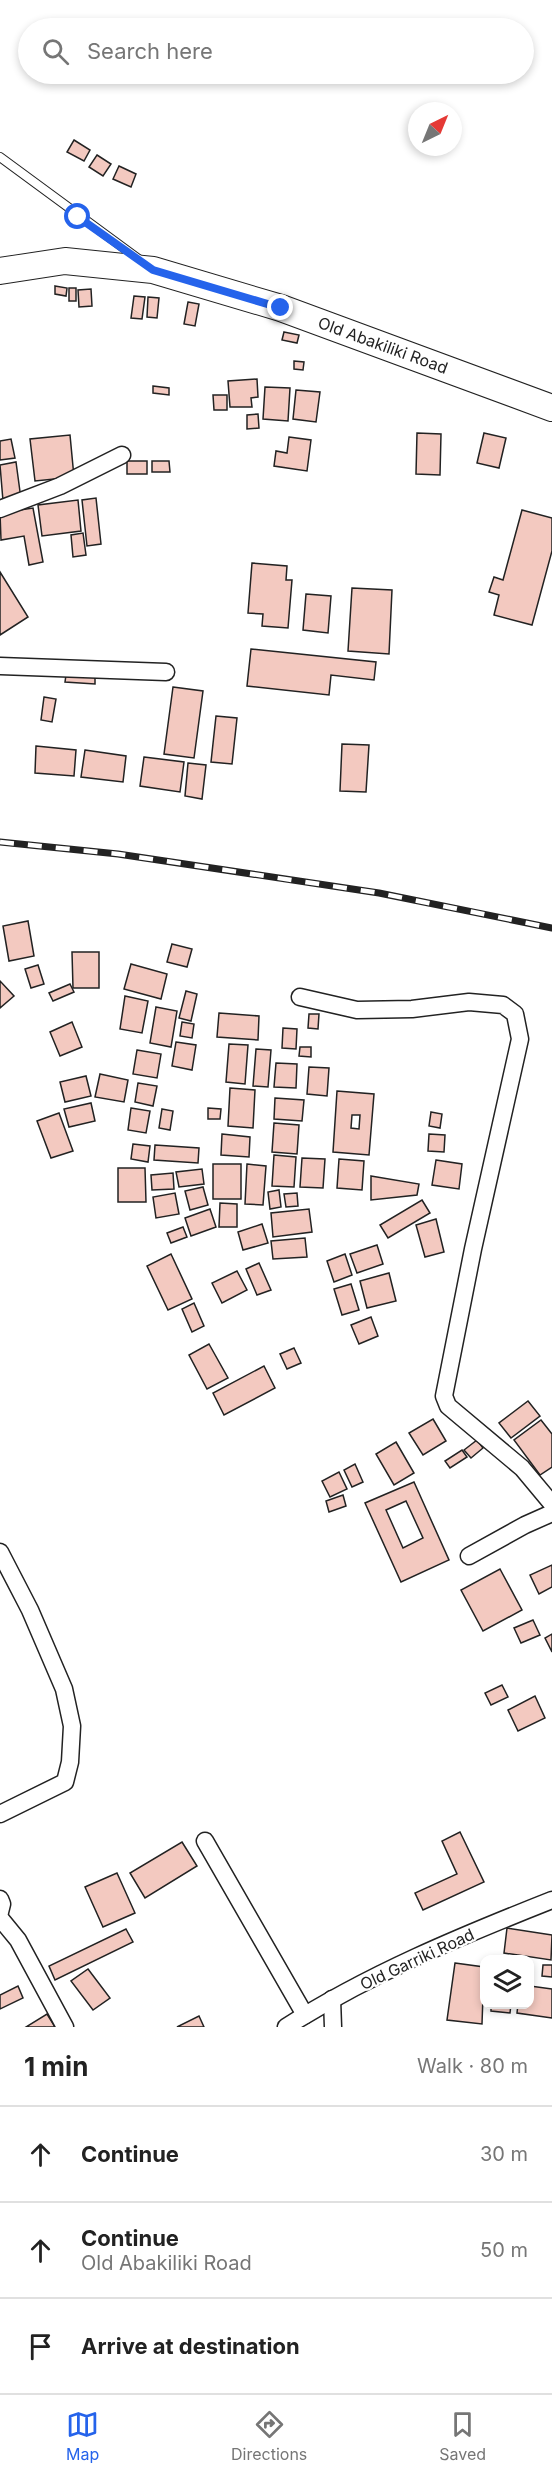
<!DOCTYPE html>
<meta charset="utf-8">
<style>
:root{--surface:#fff;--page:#f2f2f2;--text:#222;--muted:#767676;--line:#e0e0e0;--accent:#2563eb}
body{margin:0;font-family:Inter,sans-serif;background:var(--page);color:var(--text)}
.controls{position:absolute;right:18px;bottom:18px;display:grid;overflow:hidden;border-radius:12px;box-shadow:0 3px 9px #0003}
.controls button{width:54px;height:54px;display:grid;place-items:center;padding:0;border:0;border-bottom:2px solid var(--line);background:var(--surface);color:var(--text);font:30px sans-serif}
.compass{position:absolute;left:408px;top:102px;width:54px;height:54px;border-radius:50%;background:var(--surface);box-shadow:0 3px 9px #0003;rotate:43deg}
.stop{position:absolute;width:18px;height:18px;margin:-14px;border:4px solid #2563eb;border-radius:50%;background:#fff}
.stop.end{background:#2563eb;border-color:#fff;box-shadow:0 2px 6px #0008}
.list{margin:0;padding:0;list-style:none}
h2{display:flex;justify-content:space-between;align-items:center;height:78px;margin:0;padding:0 24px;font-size:26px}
h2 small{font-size:20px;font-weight:400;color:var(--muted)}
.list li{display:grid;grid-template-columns:39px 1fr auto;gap:18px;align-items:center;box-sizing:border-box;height:96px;padding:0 24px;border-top:2px solid var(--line)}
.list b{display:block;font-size:22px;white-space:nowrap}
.list p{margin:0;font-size:20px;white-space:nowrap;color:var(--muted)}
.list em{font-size:20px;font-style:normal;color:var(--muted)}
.icon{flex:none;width:33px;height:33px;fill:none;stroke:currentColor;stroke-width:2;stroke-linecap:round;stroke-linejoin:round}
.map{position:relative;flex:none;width:552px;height:2027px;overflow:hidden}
.search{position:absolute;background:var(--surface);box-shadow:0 3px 9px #0003;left:18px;right:18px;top:18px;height:66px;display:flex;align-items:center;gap:15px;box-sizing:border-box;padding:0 21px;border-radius:33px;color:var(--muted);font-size:22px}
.sheet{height:366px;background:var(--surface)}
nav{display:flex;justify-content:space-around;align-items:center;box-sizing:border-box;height:84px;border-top:2px solid var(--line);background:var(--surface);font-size:16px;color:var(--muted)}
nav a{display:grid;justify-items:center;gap:3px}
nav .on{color:var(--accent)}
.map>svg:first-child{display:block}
.building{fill:#f3c9c0;stroke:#222;stroke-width:1.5;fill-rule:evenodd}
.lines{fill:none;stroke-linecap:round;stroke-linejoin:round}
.service-casing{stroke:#222;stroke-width:10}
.minor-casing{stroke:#222;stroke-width:19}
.primary-casing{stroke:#222;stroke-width:28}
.service{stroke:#fff;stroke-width:8}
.minor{stroke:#fff;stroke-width:16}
.primary{stroke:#fff;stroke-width:26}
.rail-casing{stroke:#222;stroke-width:7}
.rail{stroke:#fff;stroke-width:4.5;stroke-dasharray:14;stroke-linecap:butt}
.route{stroke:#2563eb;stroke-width:8}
.labels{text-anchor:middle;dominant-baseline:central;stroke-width:4.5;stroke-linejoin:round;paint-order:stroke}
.street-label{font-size:16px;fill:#222;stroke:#fff}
</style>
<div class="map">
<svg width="552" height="2027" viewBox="0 0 552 2027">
<rect width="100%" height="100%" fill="#fff"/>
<g class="building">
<polygon points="74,140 90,150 84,161 67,152"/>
<polygon points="97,155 111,164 103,176 89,167"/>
<polygon points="119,166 136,174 131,187 113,179"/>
<polygon points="55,286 67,288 66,296 55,294"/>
<rect x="69" y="288" width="7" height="13"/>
<polygon points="91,289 92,306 79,307 78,290"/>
<polygon points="134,296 145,297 142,319 131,318"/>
<polygon points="148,297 159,298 157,318 147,317"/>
<polygon points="188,302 199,304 195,326 184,324"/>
<polygon points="284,332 299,335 297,343 282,340"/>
<polygon points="294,361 304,362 303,370 294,369"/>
<polygon points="257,379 258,397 251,398 252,407 230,407 228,381"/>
<polygon points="153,386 169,388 169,395 153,393"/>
<polygon points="265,387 290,388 288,421 263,419"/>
<polygon points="296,390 320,392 316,422 293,419"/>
<polygon points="213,395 227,395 227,410 214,410"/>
<polygon points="258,414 259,428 247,429 247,415"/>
<polygon points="417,433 441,434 440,475 416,474"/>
<polygon points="484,433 506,438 499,468 477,463"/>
<polygon points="70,435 74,477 35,481 30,439"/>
<polygon points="289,437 311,440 307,471 274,466 276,451 287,453"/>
<polygon points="11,439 15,458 0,460 0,441"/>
<rect x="127" y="461" width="20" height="13"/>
<polygon points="152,461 169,461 170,472 152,472"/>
<polygon points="16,462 21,499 3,501 0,465"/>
<polygon points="96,498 101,544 87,546 82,500"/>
<polygon points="78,500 81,531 42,536 38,505"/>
<polygon points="33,508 43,562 29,565 24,536 1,540 0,513"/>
<polygon points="522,510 552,518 552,551 532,625 494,615 499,595 489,592 494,577 503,580"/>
<polygon points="83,533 86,555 73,557 71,535"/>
<polygon points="252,563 287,566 286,580 292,580 288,628 262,626 263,614 248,613"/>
<polygon points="0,572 28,617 0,635"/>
<polygon points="352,588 392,590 389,654 348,651"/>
<polygon points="306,594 331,596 328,633 303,630"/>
<polygon points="251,649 376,662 374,680 331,675 329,695 247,686"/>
<polygon points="66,675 95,677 95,684 65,682"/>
<polygon points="173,687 203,691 194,758 164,754"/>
<polygon points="44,697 56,699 52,722 41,720"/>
<polygon points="216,716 237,718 232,764 211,762"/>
<polygon points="342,744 369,745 366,792 340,791"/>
<polygon points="36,746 76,750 74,776 35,773"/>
<polygon points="85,750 126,756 123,782 81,777"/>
<polygon points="144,757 184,762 180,792 140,786"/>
<polygon points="188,763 206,765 202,799 185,796"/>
<polygon points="28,921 34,956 9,961 3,926"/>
<polygon points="172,944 192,949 187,967 167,962"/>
<polygon points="72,952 99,952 99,988 73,988"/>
<polygon points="131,964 167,974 161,999 124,989"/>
<polygon points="38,965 44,984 31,988 25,969"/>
<polygon points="0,981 14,996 0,1008"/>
<polygon points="70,984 74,992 53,1001 49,993"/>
<polygon points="186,991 197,994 191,1021 179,1018"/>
<polygon points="125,996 148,1001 142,1033 120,1029"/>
<polygon points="156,1007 177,1011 171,1047 150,1043"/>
<polygon points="219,1013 259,1016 258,1040 217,1037"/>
<polygon points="309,1014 319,1014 318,1029 308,1028"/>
<polygon points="72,1022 82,1047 60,1056 50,1032"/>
<polygon points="182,1022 194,1024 192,1038 180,1036"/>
<polygon points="283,1028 297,1029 296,1049 282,1048"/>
<polygon points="176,1042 196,1045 192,1070 172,1066"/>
<polygon points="229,1044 248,1045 245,1084 226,1082"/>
<polygon points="300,1047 311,1047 311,1057 299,1056"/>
<polygon points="256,1049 271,1050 268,1087 253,1086"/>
<polygon points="137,1050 161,1054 157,1078 133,1074"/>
<polygon points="276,1063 297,1064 296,1088 274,1087"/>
<polygon points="309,1067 329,1068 327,1096 307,1094"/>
<polygon points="100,1074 128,1080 124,1102 95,1097"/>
<polygon points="86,1076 91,1096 65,1102 60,1082"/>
<polygon points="138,1083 157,1086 153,1106 135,1102"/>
<polygon points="230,1088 255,1090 253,1128 228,1126"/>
<path d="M 337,1091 L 374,1094 L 369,1155 L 333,1152 ZM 352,1115 L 360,1115 L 359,1129 L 351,1128 Z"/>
<polygon points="275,1098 304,1100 302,1121 274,1119"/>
<polygon points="91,1103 95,1121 69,1127 64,1109"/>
<polygon points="131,1108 150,1111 146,1133 128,1130"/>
<polygon points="208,1108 221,1109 220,1119 208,1119"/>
<polygon points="162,1109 173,1111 170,1130 159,1128"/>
<polygon points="431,1112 442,1114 440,1128 429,1126"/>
<polygon points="59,1113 73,1151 51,1158 37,1121"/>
<polygon points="274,1123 299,1125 297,1154 272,1152"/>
<polygon points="222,1134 250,1137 249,1157 221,1155"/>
<polygon points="429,1134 445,1135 444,1152 428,1151"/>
<polygon points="133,1144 150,1146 148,1162 131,1159"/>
<polygon points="155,1145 199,1148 198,1163 154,1160"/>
<polygon points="274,1155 296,1157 294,1187 272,1186"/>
<polygon points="302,1158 325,1159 323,1188 300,1187"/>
<polygon points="339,1159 364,1161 362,1190 337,1188"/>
<polygon points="436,1160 462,1164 459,1189 432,1185"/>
<rect x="213" y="1164" width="28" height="35"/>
<polygon points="247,1164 266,1166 263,1205 245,1204"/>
<polygon points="118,1168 145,1168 146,1202 118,1202"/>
<polygon points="202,1169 204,1184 179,1187 176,1172"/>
<polygon points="173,1173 174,1189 152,1190 151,1175"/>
<polygon points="371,1176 419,1184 417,1195 371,1200"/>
<polygon points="203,1187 208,1205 190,1210 185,1191"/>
<polygon points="279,1190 281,1207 270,1209 268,1192"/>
<polygon points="175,1193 179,1214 156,1218 153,1197"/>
<polygon points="297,1193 298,1206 286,1207 284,1194"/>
<polygon points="422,1200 430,1213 388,1238 380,1225"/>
<polygon points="220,1203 237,1204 237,1227 219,1227"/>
<polygon points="210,1209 216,1227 191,1236 185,1218"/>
<polygon points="309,1209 312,1232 273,1237 271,1213"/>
<polygon points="436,1219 444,1252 425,1257 416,1225"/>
<polygon points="262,1224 268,1243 243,1250 238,1232"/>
<polygon points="183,1227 187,1237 171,1243 167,1233"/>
<polygon points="305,1238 307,1257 273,1259 271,1241"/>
<polygon points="377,1245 383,1264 357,1273 350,1254"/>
<polygon points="171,1254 192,1299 168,1310 147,1266"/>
<polygon points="345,1254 352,1275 334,1282 327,1261"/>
<polygon points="259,1263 271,1290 257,1295 246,1269"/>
<polygon points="237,1271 247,1290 222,1303 212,1283"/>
<polygon points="389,1273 396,1301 367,1308 360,1281"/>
<polygon points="351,1284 359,1310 342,1315 334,1289"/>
<polygon points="194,1303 204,1326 192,1332 182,1309"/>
<polygon points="371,1317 378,1336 359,1344 351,1325"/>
<polygon points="209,1344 228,1378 207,1389 189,1355"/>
<polygon points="294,1348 301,1363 287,1369 280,1354"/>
<polygon points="264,1366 275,1388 224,1415 213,1393"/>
<polygon points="528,1401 540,1416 511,1438 499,1423"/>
<polygon points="433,1419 446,1441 423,1455 409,1433"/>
<polygon points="541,1420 552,1434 552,1467 540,1475 514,1440"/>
<polygon points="477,1440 483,1448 471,1458 464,1450"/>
<polygon points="396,1442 414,1473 394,1485 376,1454"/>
<polygon points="462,1450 467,1457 450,1468 445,1461"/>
<polygon points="355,1464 363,1482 352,1487 344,1470"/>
<polygon points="339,1472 347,1489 330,1497 322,1481"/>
<path d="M 414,1482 L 449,1560 L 401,1582 L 365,1503 ZM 406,1501 L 423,1538 L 403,1548 L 386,1510 Z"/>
<polygon points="343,1495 346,1506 329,1512 326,1501"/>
<polygon points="552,1565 552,1587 539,1594 530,1575"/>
<polygon points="500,1569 522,1610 483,1631 461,1590"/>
<polygon points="533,1620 540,1635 521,1643 514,1628"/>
<polygon points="552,1634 552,1652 545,1638"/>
<polygon points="502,1685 508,1697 491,1705 485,1693"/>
<polygon points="535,1696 545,1718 518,1731 508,1710"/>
<polygon points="460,1832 484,1882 423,1910 415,1893 457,1874 442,1841"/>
<polygon points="182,1842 197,1866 145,1898 130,1873"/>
<polygon points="117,1873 135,1913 103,1927 85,1887"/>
<polygon points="507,1928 552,1935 551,1960 504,1953"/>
<polygon points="126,1929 133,1942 55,1980 49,1966"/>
<polygon points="455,1963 484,1967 482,2024 447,2020"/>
<polygon points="543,1965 552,1965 552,1977 542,1976"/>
<polygon points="88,1969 110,1998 93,2010 71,1981"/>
<polygon points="18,1986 23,1998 0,2009 0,1995"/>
<polygon points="530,1986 552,1989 552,2018 517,2013 518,2004 530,2004"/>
<polygon points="491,2004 511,2004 510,2013 491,2011"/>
<polygon points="47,2014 55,2027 26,2027"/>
<polygon points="199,2016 204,2027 177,2027"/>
</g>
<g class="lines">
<defs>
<polyline id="service" points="0,157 140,260"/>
<g id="minor">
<polyline points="0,509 60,486 122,455"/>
<polyline points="0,666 166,672"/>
<polyline points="300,997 357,1010 412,1009 469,1002 503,1005 515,1014 520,1039 473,1249 444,1396 448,1406 522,1468 552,1504"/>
<polyline points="0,1552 30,1610 64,1689 72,1726 70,1762 65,1782 0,1814"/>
<polyline points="469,1556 525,1525 552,1513"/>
<polyline points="205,1841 305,2015"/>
<polyline points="0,1899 2,1904 0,1912"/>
<polyline points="0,1918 18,1940 65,2027"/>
<polyline points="332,1999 333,2027"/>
<path d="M 286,2027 C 369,1974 461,1936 552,1900"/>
</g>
<polyline id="primary" points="0,271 65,261 153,270 281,308 552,408"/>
</defs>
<use href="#service" class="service-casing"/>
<use href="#minor" class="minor-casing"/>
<use href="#primary" class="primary-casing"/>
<use href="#service" class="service"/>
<use href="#minor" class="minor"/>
<use href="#primary" class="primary"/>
<defs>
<polyline id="rail" points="0,842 118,854 379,893 552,928"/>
</defs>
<use href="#rail" class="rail-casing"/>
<use href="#rail" class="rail"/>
</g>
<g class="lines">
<polyline class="route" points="78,217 153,270 281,308"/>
</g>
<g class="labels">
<g class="street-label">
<text transform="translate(383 345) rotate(20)">Old Abakiliki Road</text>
<text transform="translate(417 1959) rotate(-25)">Old Garriki Road</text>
</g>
</g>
</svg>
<div class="controls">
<button><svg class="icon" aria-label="layers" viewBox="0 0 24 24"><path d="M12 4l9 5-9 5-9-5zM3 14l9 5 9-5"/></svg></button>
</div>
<svg class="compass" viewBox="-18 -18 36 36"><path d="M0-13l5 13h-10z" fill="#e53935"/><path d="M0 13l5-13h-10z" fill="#767676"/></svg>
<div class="stop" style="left:78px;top:217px"></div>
<div class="stop end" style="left:281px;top:308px"></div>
<div class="search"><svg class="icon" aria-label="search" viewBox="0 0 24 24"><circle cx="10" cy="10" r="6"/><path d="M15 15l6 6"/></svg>Search here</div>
</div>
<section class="sheet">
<h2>1 min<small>Walk · 80 m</small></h2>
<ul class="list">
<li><svg class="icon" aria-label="ahead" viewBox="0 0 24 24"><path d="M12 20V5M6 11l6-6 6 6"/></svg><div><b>Continue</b></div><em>30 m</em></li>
<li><svg class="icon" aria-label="ahead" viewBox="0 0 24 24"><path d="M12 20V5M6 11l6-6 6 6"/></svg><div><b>Continue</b><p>Old Abakiliki Road</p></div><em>50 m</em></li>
<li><svg class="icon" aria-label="arrive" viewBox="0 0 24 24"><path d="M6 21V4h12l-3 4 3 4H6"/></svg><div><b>Arrive at destination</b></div></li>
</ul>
</section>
<nav>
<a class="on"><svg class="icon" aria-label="map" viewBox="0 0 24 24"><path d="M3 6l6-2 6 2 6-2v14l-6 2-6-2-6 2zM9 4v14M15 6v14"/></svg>Map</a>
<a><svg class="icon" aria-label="directions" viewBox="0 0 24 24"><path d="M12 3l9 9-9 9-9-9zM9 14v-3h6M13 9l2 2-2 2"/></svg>Directions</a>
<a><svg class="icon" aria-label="saved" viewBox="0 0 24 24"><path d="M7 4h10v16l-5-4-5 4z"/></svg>Saved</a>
</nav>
